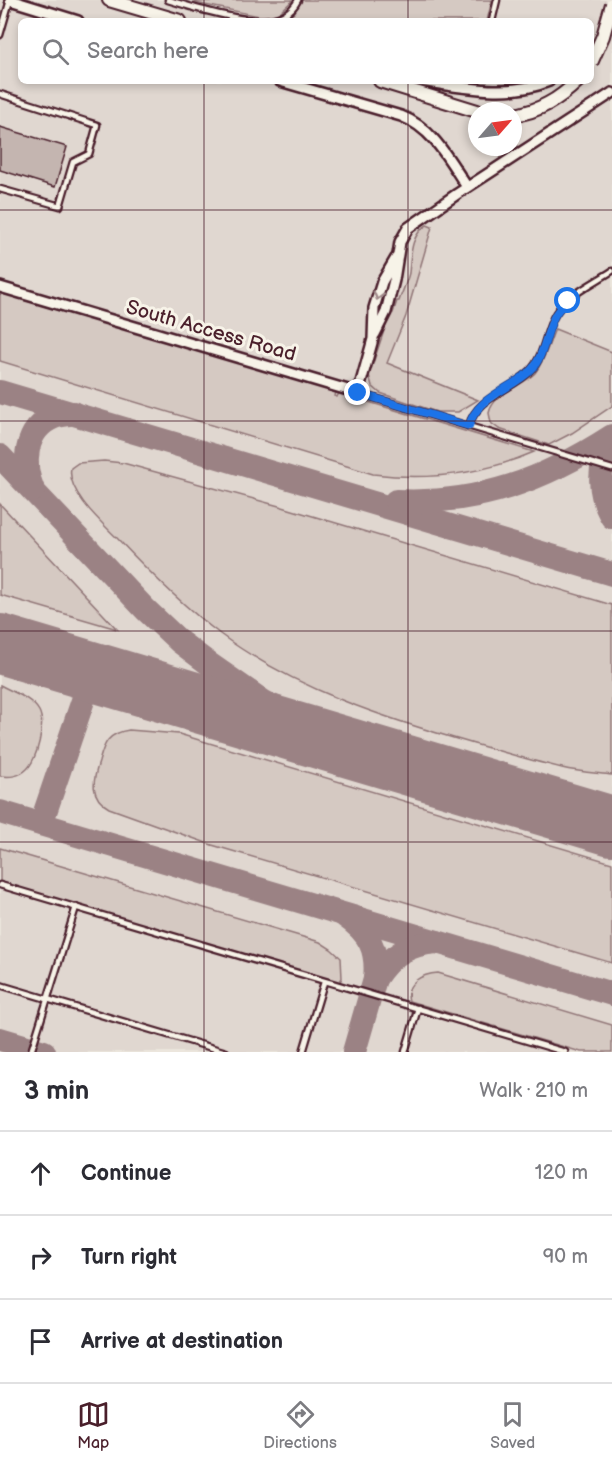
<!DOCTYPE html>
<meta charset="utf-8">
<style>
:root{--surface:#fff;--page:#f2f2f3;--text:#2b2b33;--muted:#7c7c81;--line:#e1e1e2;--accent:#4a1f2b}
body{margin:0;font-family:"Balsamiq Sans",sans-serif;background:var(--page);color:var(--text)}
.compass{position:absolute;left:468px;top:102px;width:54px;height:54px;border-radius:50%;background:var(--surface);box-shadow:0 3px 9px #0003;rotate:62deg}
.stop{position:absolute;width:18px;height:18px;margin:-14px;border:4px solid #1a73e8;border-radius:50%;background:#fff}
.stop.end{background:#1a73e8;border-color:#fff;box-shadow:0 2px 6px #0008}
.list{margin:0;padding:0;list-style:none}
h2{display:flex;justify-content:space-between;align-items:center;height:78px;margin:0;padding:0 24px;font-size:26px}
h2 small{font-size:20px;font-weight:400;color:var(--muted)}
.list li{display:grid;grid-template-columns:39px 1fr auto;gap:18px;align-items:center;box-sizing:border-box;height:84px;padding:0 24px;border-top:2px solid var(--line)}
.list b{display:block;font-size:22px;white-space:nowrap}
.list em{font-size:20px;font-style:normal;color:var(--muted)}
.icon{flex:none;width:33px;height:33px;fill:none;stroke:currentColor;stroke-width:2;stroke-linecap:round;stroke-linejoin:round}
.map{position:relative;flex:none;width:612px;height:1052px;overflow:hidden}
.search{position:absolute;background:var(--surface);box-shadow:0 3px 9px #0003;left:18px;right:18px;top:18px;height:66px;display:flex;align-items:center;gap:15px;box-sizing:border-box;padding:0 21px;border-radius:9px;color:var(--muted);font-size:22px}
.sheet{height:330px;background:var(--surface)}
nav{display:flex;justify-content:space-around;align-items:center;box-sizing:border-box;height:84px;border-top:2px solid var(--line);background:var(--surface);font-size:16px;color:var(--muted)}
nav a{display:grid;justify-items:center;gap:3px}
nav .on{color:var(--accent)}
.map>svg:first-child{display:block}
.built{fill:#e0d7d0;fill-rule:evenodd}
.green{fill:#d5c9c2;stroke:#907476;stroke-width:1.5}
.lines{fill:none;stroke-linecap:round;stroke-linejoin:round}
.taxiway{stroke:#9b8284;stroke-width:24}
.runway{stroke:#9b8284;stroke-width:60}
.building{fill:#c4b5b0;stroke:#4a1f2b;stroke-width:1.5}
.service-casing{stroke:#4a1f2b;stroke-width:9}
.minor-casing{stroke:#4a1f2b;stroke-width:14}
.tertiary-casing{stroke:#4a1f2b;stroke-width:16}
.service{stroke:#f7f3e8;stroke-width:4.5}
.minor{stroke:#f7f3e8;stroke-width:9}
.tertiary{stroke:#f7f3e8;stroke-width:12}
.tertiary-bridge-casing{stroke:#4a1f2b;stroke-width:16;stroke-linecap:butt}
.tertiary-bridge{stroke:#f7f3e8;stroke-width:12}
.oneway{stroke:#a0898a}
.route{stroke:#1a73e8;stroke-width:8}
.grid{fill:none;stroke:#4a1f2b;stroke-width:1.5;stroke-opacity:0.55}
.labels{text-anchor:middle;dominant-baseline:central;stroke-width:6;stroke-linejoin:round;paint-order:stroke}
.street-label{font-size:20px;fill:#4a1f2b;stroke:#f7f3e8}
</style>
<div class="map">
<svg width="612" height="1052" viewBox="0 0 612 1052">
<rect width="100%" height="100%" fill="#ece6dd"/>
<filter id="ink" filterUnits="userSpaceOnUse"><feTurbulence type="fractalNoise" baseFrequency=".0167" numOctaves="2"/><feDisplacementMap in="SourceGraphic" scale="12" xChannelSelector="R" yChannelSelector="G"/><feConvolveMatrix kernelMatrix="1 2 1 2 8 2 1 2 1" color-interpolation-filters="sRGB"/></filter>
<g filter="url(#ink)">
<path class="built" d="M 0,0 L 612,0 L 612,1052 L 0,1052 ZM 21,21 L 591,21 L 591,81 L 21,81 ZM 477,111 L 513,111 L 513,147 L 477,147 Z"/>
<g class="green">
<polygon points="229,0 293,0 279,13 264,17 195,3 195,2"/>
<polygon points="302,0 492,0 487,21 282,21 294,13"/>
<path d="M 427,225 L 432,227 L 406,316 L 387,363 L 478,400 L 458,412 L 437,412 L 380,393 L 372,386 L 369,375 L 390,313 L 393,313 L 397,301 L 399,301 C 402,292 407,282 409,273 C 411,256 410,235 427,225 Z"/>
<path d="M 0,293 L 336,392 L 335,396 L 337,397 L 339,393 L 534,452 C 483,474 429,481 373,474 L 0,361 Z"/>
<path d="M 555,329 L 612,352 L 612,406 L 572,433 L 549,445 L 499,429 L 491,423 L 489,413 C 493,393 522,387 535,373 C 545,361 549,343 555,329 Z"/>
<path d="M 104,461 L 123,463 L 279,506 L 612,605 L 612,775 C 596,773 578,772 562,768 C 533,761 504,752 474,744 C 387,719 294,689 220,634 C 183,606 149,572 117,538 C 102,523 66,491 71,468 L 78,463 Z"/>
<polygon points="0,504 117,629 0,595"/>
<path d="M 0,685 C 12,692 32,698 39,711 C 46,724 37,759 27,769 C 19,777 10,777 0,776 Z"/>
<path d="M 129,730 L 179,734 L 612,863 L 612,963 L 212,845 L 109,808 C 89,797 93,780 99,762 C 101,755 103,746 108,740 C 113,734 122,731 129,730 Z"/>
<polygon points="0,848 320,942 331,949 341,958 342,978 339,983 0,885"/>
<path d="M 438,973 L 612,1025 L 612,1052 L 581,1052 L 409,1001 C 404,982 423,974 438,973 Z"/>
</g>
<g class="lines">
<g class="taxiway">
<polyline points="0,392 612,574"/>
<path d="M 612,443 C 597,466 598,494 612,517"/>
<polyline points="0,456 146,610 180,642 208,663 264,702 303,722 345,742 473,784"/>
<path d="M 33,490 C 22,465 24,429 54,417 C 60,415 67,415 73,413"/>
<path d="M 396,501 C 478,505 544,480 612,436"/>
<polyline points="553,808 566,812 612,817"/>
<polyline points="0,812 612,994"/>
<polyline points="41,824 93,671"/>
<path d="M 345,916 C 370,933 378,950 375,979 L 354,1052"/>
<path d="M 375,979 C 390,955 409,944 437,942"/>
<polyline points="0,1039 44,1052"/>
</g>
<polyline class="runway" points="0,644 612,826"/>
</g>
<polygon class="building" points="0,127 67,147 55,187 0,170"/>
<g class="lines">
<defs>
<g id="service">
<polyline points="168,0 195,8"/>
<path d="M 194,8 C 224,14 280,36 298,0"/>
<polyline points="230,18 241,21"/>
<polyline points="492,21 497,0"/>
<polyline points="0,35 10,0"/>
<polyline points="0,94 97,125 89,154 73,162 60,206 0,189"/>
<polyline points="358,393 612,469"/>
<path d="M 469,426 C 476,398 511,390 530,371 C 545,356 545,330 556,313 C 568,295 594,283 612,271"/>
<polyline points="0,885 565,1052"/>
<polyline points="0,985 226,1052"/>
<polyline points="31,1052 76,907"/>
<polyline points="303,1052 324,982"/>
<polyline points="405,1052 418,1008"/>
</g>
<g id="minor">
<polyline points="10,0 78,21"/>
<path d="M 280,81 L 401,116 C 433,128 449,160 467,187"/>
<path d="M 420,81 C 462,87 509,98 549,81"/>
<polyline points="0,287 358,393 373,339 374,308 382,282 396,258"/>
<polyline points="375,334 386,312 394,280 400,242 408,228 457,194 612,93"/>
</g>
<g id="tertiary">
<polyline points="109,0 180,21"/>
<polyline points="380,81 477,111"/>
<path d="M 513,115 C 539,112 559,99 578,81"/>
</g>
</defs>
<use href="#service" class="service-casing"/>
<use href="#minor" class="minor-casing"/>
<use href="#tertiary" class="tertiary-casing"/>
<use href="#service" class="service"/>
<use href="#minor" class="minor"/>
<use href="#tertiary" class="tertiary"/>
<defs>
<polyline id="tertiary-bridge" points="591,63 603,36 612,4"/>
</defs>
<use href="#tertiary-bridge" class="tertiary-bridge-casing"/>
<use href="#tertiary-bridge" class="tertiary-bridge"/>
</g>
<defs><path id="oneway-chevron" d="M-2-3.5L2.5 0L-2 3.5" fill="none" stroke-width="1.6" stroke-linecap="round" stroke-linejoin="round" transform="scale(1.5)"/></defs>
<use class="oneway" href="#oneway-chevron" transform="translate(378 296) rotate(106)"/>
</g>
<g class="lines" filter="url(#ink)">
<path class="route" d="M 358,393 L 469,426 C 476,397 512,389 531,370 C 544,357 546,332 555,315 C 558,310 563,305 568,301"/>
</g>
<path class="grid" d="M 204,0 L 204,21M 408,0 L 408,21M 204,81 L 204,1052M 408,81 L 408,1052M 0,210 L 612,210M 0,421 L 612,421M 0,631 L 612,631M 0,842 L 612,842"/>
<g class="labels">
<g class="street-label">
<text transform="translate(211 331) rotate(16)">South Access Road</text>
</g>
</g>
</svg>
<svg class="compass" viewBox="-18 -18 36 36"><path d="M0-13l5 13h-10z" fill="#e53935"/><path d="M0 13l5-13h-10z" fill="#7c7c81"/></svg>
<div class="stop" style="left:568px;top:301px"></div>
<div class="stop end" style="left:358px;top:393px"></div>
<div class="search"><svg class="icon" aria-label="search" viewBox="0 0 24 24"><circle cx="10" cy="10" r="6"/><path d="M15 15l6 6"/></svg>Search here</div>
</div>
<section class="sheet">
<h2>3 min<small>Walk · 210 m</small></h2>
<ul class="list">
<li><svg class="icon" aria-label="ahead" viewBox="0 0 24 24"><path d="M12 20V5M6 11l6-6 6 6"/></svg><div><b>Continue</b></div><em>120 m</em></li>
<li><svg class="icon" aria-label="right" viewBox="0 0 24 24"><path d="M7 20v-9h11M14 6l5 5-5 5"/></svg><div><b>Turn right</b></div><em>90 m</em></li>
<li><svg class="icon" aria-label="arrive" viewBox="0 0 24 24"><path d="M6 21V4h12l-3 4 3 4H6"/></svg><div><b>Arrive at destination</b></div></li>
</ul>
</section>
<nav>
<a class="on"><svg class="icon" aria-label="map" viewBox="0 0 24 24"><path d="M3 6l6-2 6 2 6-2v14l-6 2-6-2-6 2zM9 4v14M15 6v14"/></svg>Map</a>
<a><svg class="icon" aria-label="directions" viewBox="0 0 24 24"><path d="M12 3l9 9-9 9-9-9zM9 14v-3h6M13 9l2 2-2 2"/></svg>Directions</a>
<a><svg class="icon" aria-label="saved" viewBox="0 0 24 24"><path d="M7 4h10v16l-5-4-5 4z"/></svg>Saved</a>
</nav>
